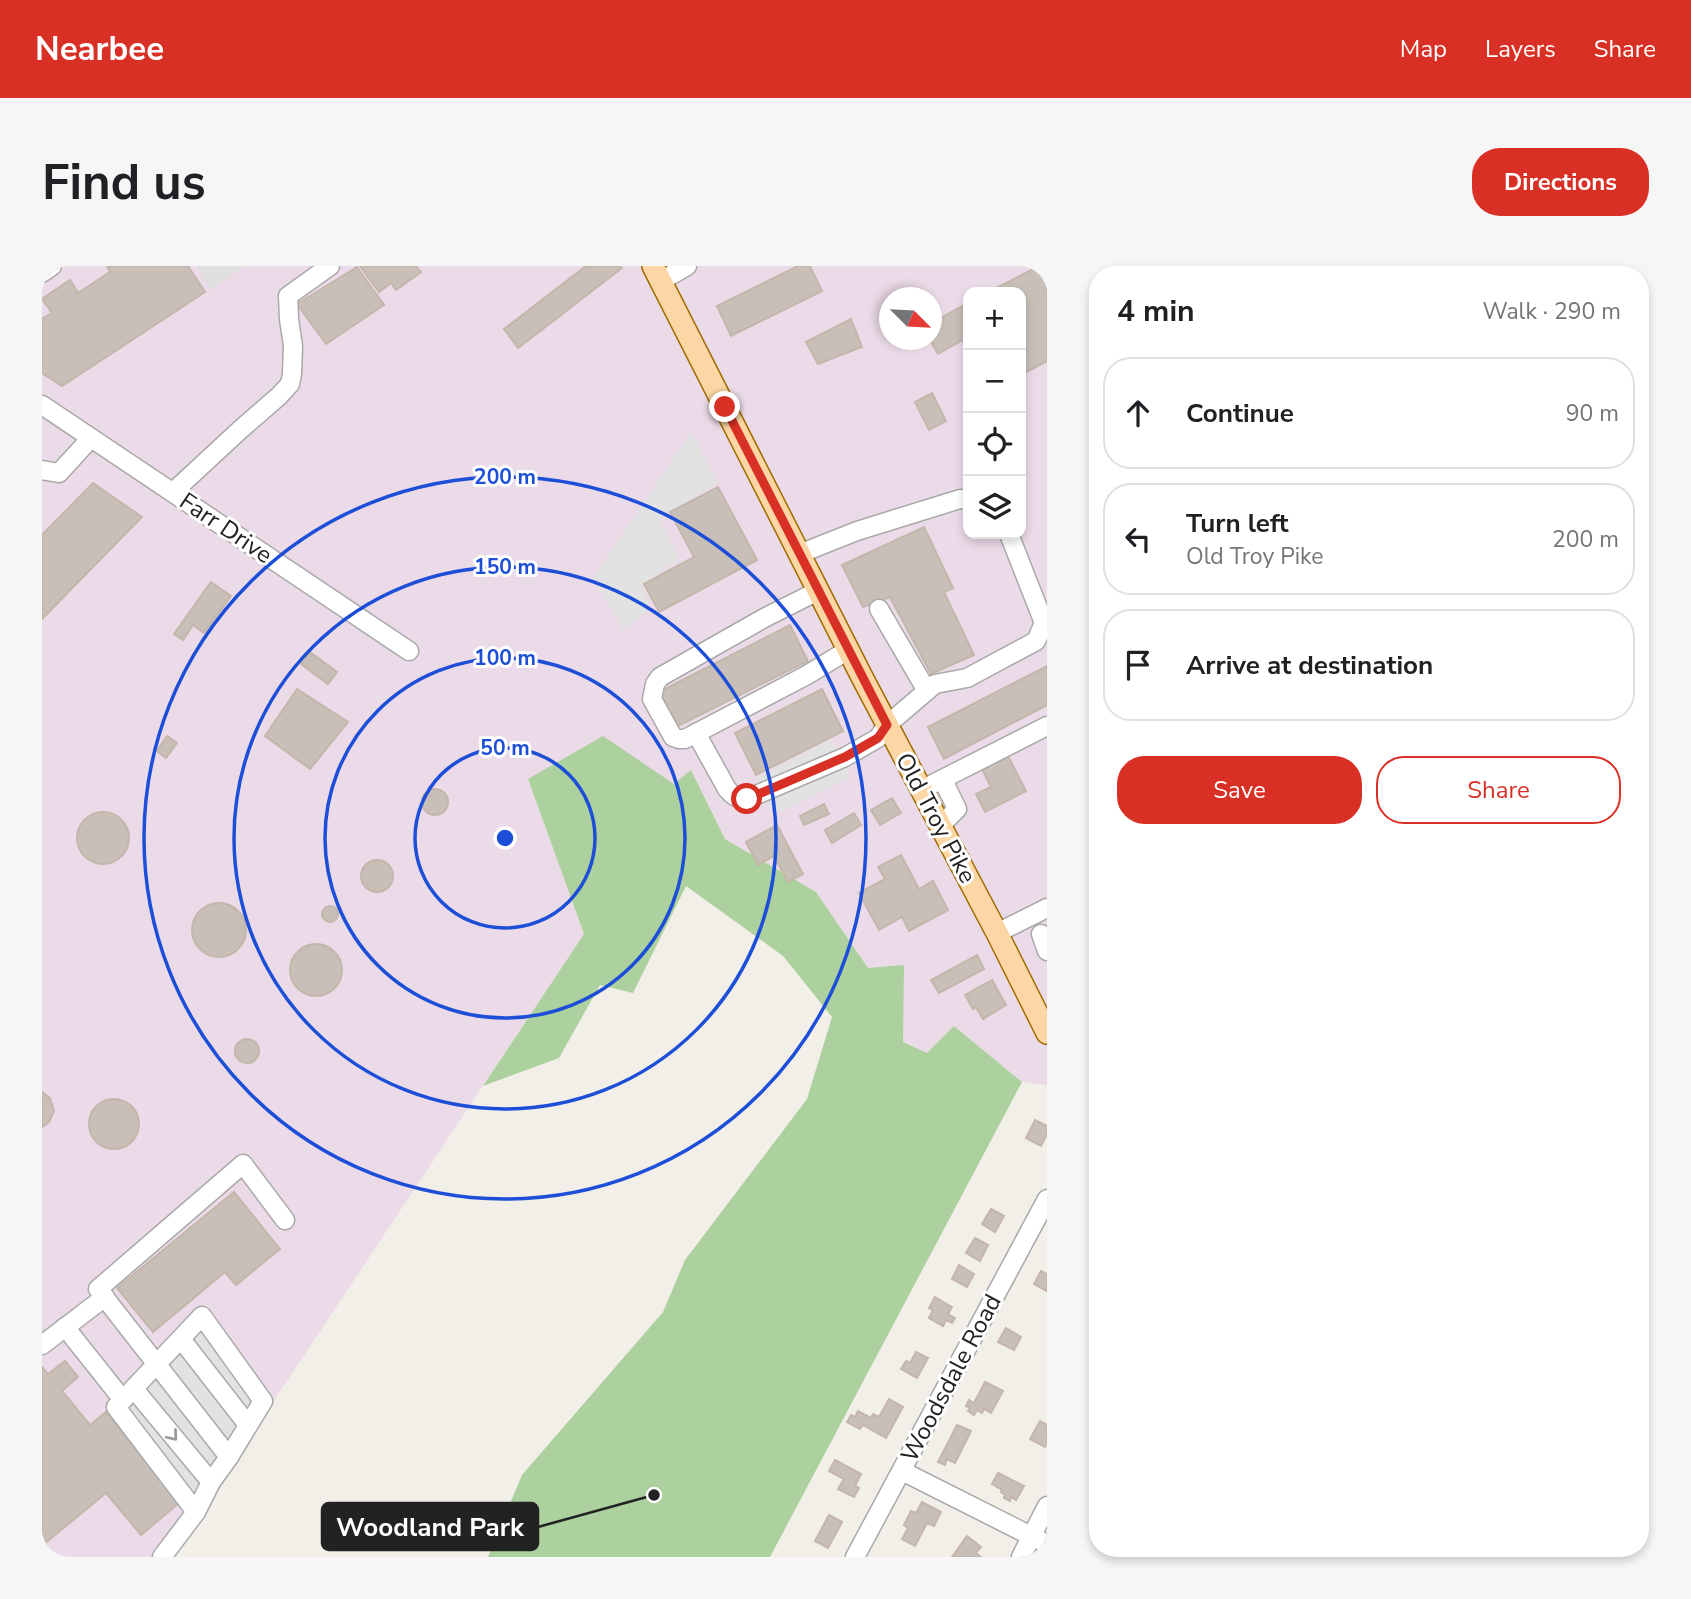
<!DOCTYPE html>
<meta charset="utf-8">
<style>
:root{--surface:#fff;--page:#f6f6f6;--text:#202124;--muted:#757577;--line:#e0e0e0;--accent:#d93025}
body{margin:0;font-family:"Nunito Sans",sans-serif;background:var(--page);color:var(--text)}
.controls{position:absolute;right:21px;top:21px;display:grid;overflow:hidden;border-radius:14px;box-shadow:0 4px 10px #0003}
.controls button{width:63px;height:63px;display:grid;place-items:center;padding:0;border:0;border-bottom:2px solid var(--line);background:var(--surface);color:var(--text);font:35px sans-serif}
.compass{position:absolute;left:837px;top:21px;width:63px;height:63px;border-radius:50%;background:var(--surface);box-shadow:0 4px 10px #0003;rotate:114deg}
.stop{position:absolute;width:21px;height:21px;margin:-16px;border:5px solid #d93025;border-radius:50%;background:#fff}
.stop.end{background:#d93025;border-color:#fff;box-shadow:0 2px 7px #0008}
.list{margin:0;padding:0;list-style:none}
h2{display:flex;justify-content:space-between;align-items:center;height:91px;margin:0;padding:0 28px;font-size:30px}
h2 small{font-size:23px;font-weight:400;color:var(--muted)}
.list li{display:grid;grid-template-columns:46px 1fr auto;gap:21px;align-items:center;box-sizing:border-box;height:112px;margin:0 14px 14px;padding:0 14px;border:2px solid var(--line);border-radius:28px}
.list b{display:block;font-size:26px;white-space:nowrap}
.list p{margin:0;font-size:23px;white-space:nowrap;color:var(--muted)}
.list em{font-size:23px;font-style:normal;color:var(--muted)}
.actions{display:flex;gap:14px;padding:21px 28px}
.actions a{flex:1;padding:16px 0;border:2px solid var(--accent);border-radius:28px;text-align:center;font-size:24px;color:var(--accent)}
.actions .main{background:var(--accent);color:#fff}
.icon{flex:none;width:38px;height:38px;fill:none;stroke:currentColor;stroke-width:2;stroke-linecap:round;stroke-linejoin:round}
.map{position:relative;flex:none;width:1005px;height:1291px;overflow:hidden;border-radius:28px}
header{display:flex;align-items:center;gap:42px;box-sizing:border-box;height:98px;padding:0 35px;background:var(--accent);color:#fff}
header strong{font-size:33px}
nav{display:flex;gap:38px;margin-inline-start:auto;font-size:24px}
.intro{display:flex;align-items:center;justify-content:space-between;box-sizing:border-box;height:168px;padding:0 42px}
h1{margin:0;font-size:49px}
.button{padding:18px 32px;border-radius:28px;background:var(--accent);color:#fff;font-size:24px;font-weight:700}
main{display:flex;gap:42px;padding:0 42px}
aside{flex:1;background:var(--surface);border-radius:28px;box-shadow:0 4px 10px #0003}
.map>svg:first-child{display:block}
.residential{fill:#e0dfdf}
.industrial{fill:#ebdbe8;fill-rule:evenodd}
.forest{fill:#add19e}
.parking{fill:#e2e2e2}
.building{fill:#c7bfb8;stroke:#c4b6ab;stroke-width:2}
.lines{fill:none;stroke-linecap:round;stroke-linejoin:round}
.minor-casing{stroke:#a9a9a9;stroke-width:21}
.major-casing{stroke:#a06b00;stroke-width:24}
.minor{stroke:#fff;stroke-width:18}
.major{stroke:#fcd6a4;stroke-width:21}
.oneway{stroke:#9c9c9c}
.route{stroke:#d93025;stroke-width:9}
.ring{fill:none;stroke:#1d4ed8;stroke-width:3.5}
.labels{text-anchor:middle;dominant-baseline:central;stroke-width:6;stroke-linejoin:round;paint-order:stroke}
.street-label{font-size:24px;fill:#222;stroke:#fff}
.centre{fill:#1d4ed8;stroke:#fff;stroke-width:3.5}
.ring-label{font-size:21px;text-anchor:middle;font-weight:bold;fill:#1d4ed8;stroke:#fff;stroke-width:6;stroke-linejoin:round;paint-order:stroke}
.leader{fill:none;stroke:#222;stroke-width:2.5}
.callout-dot{fill:#222;stroke:#fff;stroke-width:2.5}
.callout{fill:#222;stroke:#222;stroke-width:2.5}
.callout-label{font-size:26px;text-anchor:middle;font-weight:bold;fill:#fff}
</style>
<header>
<strong>Nearbee</strong>
<nav><a>Map</a><a>Layers</a><a>Share</a></nav>
</header>
<div class="intro"><h1>Find us</h1><a class="button">Directions</a></div>
<main>
<div class="map">
<svg width="1005" height="1291" viewBox="0 0 1005 1291">
<rect width="100%" height="100%" fill="#f2efe9"/>
<polygon class="residential" points="154,0 202,0 169,25"/>
<path class="industrial" d="M 0,0 L 154,0 L 169,24 L 202,0 L 1005,0 L 1005,819 L 980,816 L 912,760 L 885,787 L 860,776 L 826,702 L 774,626 L 683,573 L 649,504 L 633,518 L 486,513 L 542,668 L 128,1291 L 0,1291 ZM 926,26 L 979,26 L 979,268 L 926,268 ZM 848,32 L 890,32 L 890,74 L 848,74 Z"/>
<polygon class="forest" points="561,470 632,518 649,504 683,573 774,626 826,702 862,699 861,776 885,787 912,760 980,816 728,1291 446,1291 480,1209 621,1046 643,994 765,833 790,751 741,690 644,620 591,727 558,719 517,792 441,820 542,668 486,513"/>
<g class="parking">
<polygon points="649,166 676,217 618,253 637,293 599,320 609,343 581,363 551,312"/>
<polygon points="790,473 809,511 733,549 714,512"/>
<polygon points="170,1051 232,1137 156,1256 74,1153"/>
</g>
<g class="building">
<polygon points="65,0 146,0 163,26 20,120 0,107 0,53 10,47 0,33 28,14 36,27 68,6"/>
<polygon points="318,0 374,0 379,6 354,24 349,17 337,26"/>
<polygon points="544,0 578,0 580,2 476,82 462,63"/>
<polygon points="756,0 768,0 780,25 689,70 675,40"/>
<polygon points="997,0 1005,0 1005,95 979,109 979,26 947,26"/>
<polygon points="315,1 342,39 284,78 255,38"/>
<polygon points="926,37 926,71 896,88 888,74 890,57"/>
<polygon points="809,53 820,81 776,98 764,76"/>
<polygon points="890,127 904,155 887,164 873,136"/>
<polygon points="51,217 100,251 0,353 0,269"/>
<polygon points="676,221 715,294 617,346 602,318 652,291 628,246"/>
<polygon points="882,261 911,322 902,326 932,389 889,408 848,331 821,341 800,299"/>
<polygon points="169,316 189,330 162,367 151,359 141,374 132,368"/>
<polygon points="748,359 766,395 632,462 615,427"/>
<polygon points="268,386 295,406 286,418 259,398"/>
<polygon points="1005,400 1005,439 902,493 886,461"/>
<polygon points="255,423 306,456 268,503 223,470"/>
<polygon points="780,423 801,465 714,509 693,467"/>
<polygon points="125,470 135,477 124,492 115,485"/>
<polygon points="966,490 984,525 943,546 934,528 949,521 940,503"/>
<circle cx="393" cy="536" r="13"/>
<polygon points="850,532 859,547 838,559 829,544"/>
<polygon points="782,538 787,548 762,559 758,550"/>
<circle cx="61" cy="572" r="26"/>
<polygon points="812,547 819,559 790,577 783,564"/>
<polygon points="735,559 761,608 746,616 732,590 716,599 704,576"/>
<polygon points="859,589 877,623 891,615 906,644 867,665 860,651 837,664 817,627 843,613 836,601"/>
<circle cx="335" cy="610" r="16"/>
<circle cx="177" cy="664" r="27"/>
<circle cx="288" cy="648" r="8"/>
<circle cx="274" cy="704" r="26"/>
<polygon points="935,689 942,703 897,727 889,714"/>
<polygon points="950,714 964,739 941,753 934,741 931,743 923,729"/>
<circle cx="205" cy="785" r="12"/>
<polygon points="0,826 8,832 12,845 7,856 0,861"/>
<circle cx="72" cy="858" r="25"/>
<polygon points="993,854 1005,860 1005,868 999,880 984,872"/>
<polygon points="192,926 238,983 194,1019 183,1006 111,1066 75,1022"/>
<polygon points="949,943 962,950 953,966 940,958"/>
<polygon points="933,972 946,979 938,995 924,987"/>
<polygon points="917,999 932,1008 925,1021 910,1013"/>
<polygon points="999,1005 1005,1008 1005,1025 992,1018"/>
<polygon points="893,1031 910,1041 906,1048 913,1052 910,1057 904,1054 901,1060 887,1052 891,1044 887,1042"/>
<polygon points="964,1062 979,1071 972,1084 956,1076"/>
<polygon points="874,1086 886,1092 875,1112 859,1103 864,1095 868,1097"/>
<polygon points="23,1095 36,1111 20,1125 48,1159 64,1146 138,1236 99,1269 64,1227 1,1279 0,1277 0,1101 6,1108"/>
<polygon points="943,1116 961,1125 949,1147 942,1143 940,1147 935,1144 932,1149 926,1145 928,1142 924,1140 927,1134 932,1137"/>
<polygon points="847,1133 861,1141 844,1172 821,1159 818,1163 805,1156 809,1149 813,1151 816,1145 829,1152 831,1148 837,1151"/>
<polygon points="998,1155 1005,1159 1005,1177 1003,1181 988,1173"/>
<polygon points="915,1159 929,1165 913,1197 905,1193 903,1199 896,1196"/>
<polygon points="793,1194 819,1208 813,1220 817,1222 812,1231 796,1223 802,1213 787,1205"/>
<polygon points="956,1207 982,1220 974,1234 969,1231 968,1235 962,1232 963,1229 959,1226 960,1224 950,1218"/>
<polygon points="880,1236 899,1246 892,1260 885,1257 873,1280 860,1273 866,1262 862,1259 869,1245 874,1247"/>
<polygon points="787,1249 800,1256 786,1282 773,1275"/>
<polygon points="925,1270 939,1281 934,1287 939,1291 910,1291"/>
</g>
<g class="lines">
<defs>
<g id="minor">
<polyline points="0,7 10,0"/>
<polyline points="619,15 645,0"/>
<polyline points="0,139 367,385"/>
<polyline points="0,204 17,207 49,172"/>
<polyline points="131,226 199,163 237,130 248,118 250,108 251,80 247,53 246,30 288,0"/>
<polyline points="757,288 815,265 918,233 926,234"/>
<polyline points="776,325 724,351 618,411 613,418 610,433 631,471 637,473 643,473 765,409 806,384"/>
<polyline points="837,343 885,425"/>
<path d="M 654,467 L 685,523 C 691,530 695,533 705,533 L 803,491 L 836,472 L 845,459 L 893,418 L 925,412 L 994,375 L 1002,357 L 967,268"/>
<polyline points="879,524 1005,460"/>
<polyline points="898,560 915,543 901,514"/>
<polyline points="955,667 1005,642"/>
<polyline points="999,668 1005,685"/>
<polyline points="23,1061 81,1134"/>
<polyline points="139,1073 206,1159"/>
<polyline points="0,1079 63,1031"/>
<polyline points="92,1123 169,1216"/>
<polyline points="187,1191 56,1023 201,898 243,954"/>
<polyline points="860,1205 1005,1278"/>
<polyline points="120,1291 154,1246 169,1216 187,1191 221,1135 160,1050 74,1141 154,1246"/>
<polyline points="813,1291 1005,933"/>
<polyline points="979,1291 1005,1240"/>
</g>
<polyline id="major" points="611,0 821,413 955,667 1005,767"/>
</defs>
<use href="#minor" class="minor-casing"/>
<use href="#major" class="major-casing"/>
<use href="#minor" class="minor"/>
<use href="#major" class="major"/>
</g>
<defs><path id="oneway-chevron" d="M-2-3.5L2.5 0L-2 3.5" fill="none" stroke-width="1.6" stroke-linecap="round" stroke-linejoin="round" transform="scale(1.75)"/></defs>
<use class="oneway" href="#oneway-chevron" transform="translate(131 1170) rotate(50)"/>
<g class="lines">
<polyline class="route" points="683,141 845,459 836,472 803,491 705,533"/>
</g>
<g class="ring">
<circle cx="463" cy="572" r="90"/>
<circle cx="463" cy="572" r="180"/>
<circle cx="463" cy="572" r="271"/>
<circle cx="463" cy="572" r="361"/>
</g>
<g class="labels">
<g class="street-label">
<text transform="translate(184 262) rotate(34)">Farr Drive</text>
<text transform="translate(894 552) rotate(62)">Old Troy Pike</text>
<text transform="translate(909 1112) rotate(-62)">Woodsdale Road</text>
</g>
</g>
<circle cx="463" cy="572" r="10" class="centre"/>
<g class="ring-label">
<text x="463" y="218">200 m</text>
<text x="463" y="308">150 m</text>
<text x="463" y="399">100 m</text>
<text x="463" y="489">50 m</text>
</g>
<path class="leader" d="M612 1229L496 1261"/>
<circle class="callout-dot" cx="612" cy="1229" r="7"/>
<rect class="callout" x="280" y="1237" width="216" height="47" rx="7"/>
<g class="callout-label">
<text x="388" y="1270">Woodland Park</text>
</g>
</svg>
<div class="controls">
<button>+</button>
<button>−</button>
<button><svg class="icon" aria-label="locate" viewBox="0 0 24 24"><circle cx="12" cy="12" r="6"/><path d="M12 2v4M12 18v4M2 12h4M18 12h4"/></svg></button>
<button><svg class="icon" aria-label="layers" viewBox="0 0 24 24"><path d="M12 4l9 5-9 5-9-5zM3 14l9 5 9-5"/></svg></button>
</div>
<svg class="compass" viewBox="-18 -18 36 36"><path d="M0-13l5 13h-10z" fill="#e53935"/><path d="M0 13l5-13h-10z" fill="#757577"/></svg>
<div class="stop" style="left:705px;top:533px"></div>
<div class="stop end" style="left:683px;top:141px"></div>
</div>
<aside>
<h2>4 min<small>Walk · 290 m</small></h2>
<ul class="list">
<li><svg class="icon" aria-label="ahead" viewBox="0 0 24 24"><path d="M12 20V5M6 11l6-6 6 6"/></svg><div><b>Continue</b></div><em>90 m</em></li>
<li><svg class="icon" aria-label="left" viewBox="0 0 24 24"><path d="M17 20v-9H6M10 6l-5 5 5 5"/></svg><div><b>Turn left</b><p>Old Troy Pike</p></div><em>200 m</em></li>
<li><svg class="icon" aria-label="arrive" viewBox="0 0 24 24"><path d="M6 21V4h12l-3 4 3 4H6"/></svg><div><b>Arrive at destination</b></div></li>
</ul>
<div class="actions"><a class="main">Save</a><a>Share</a></div>
</aside>
</main>
